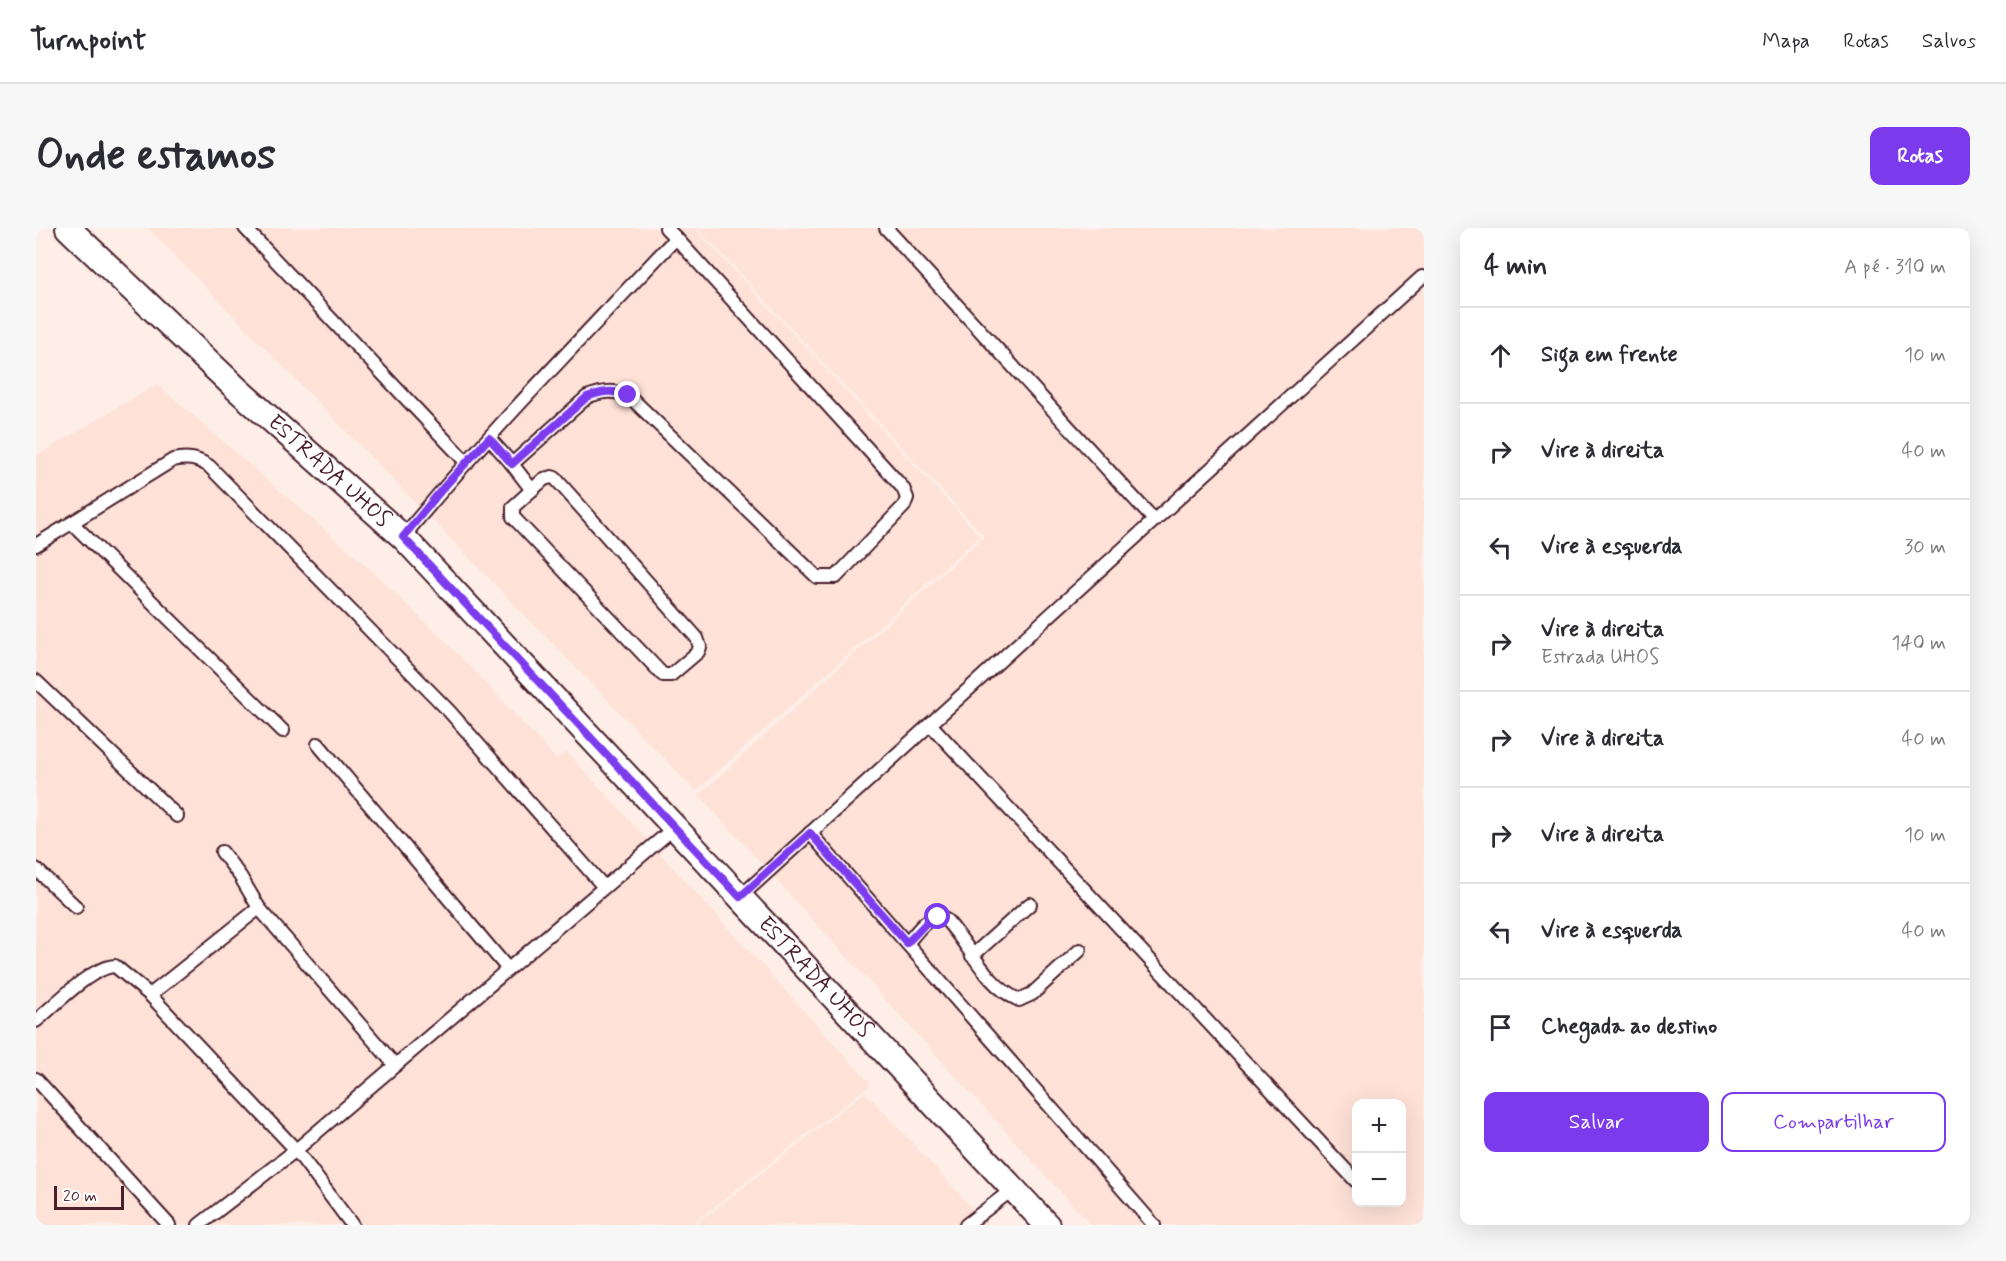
<!DOCTYPE html>
<html lang="pt">
<meta charset="utf-8">
<style>
:root{--surface:#fff;--page:#f7f7f7;--text:#2b2b33;--muted:#7c7c81;--line:#e1e1e2;--accent:#7c3aed}
body{margin:0;font-family:Mynerve,sans-serif;background:var(--page);color:var(--text)}
.controls{position:absolute;right:18px;bottom:18px;display:grid;overflow:hidden;border-radius:12px;box-shadow:0 6px 24px #0002}
.controls button{width:54px;height:54px;display:grid;place-items:center;padding:0;border:0;border-bottom:2px solid var(--line);background:var(--surface);color:var(--text);font:30px sans-serif}
.scale{position:absolute;left:18px;bottom:15px;width:70px;box-sizing:border-box;padding-left:6px;border:3px solid #4a1f2b;border-top:0;font-size:16px;line-height:21px;white-space:nowrap;color:#4a1f2b;-webkit-text-stroke:4px #fff;paint-order:stroke}
.stop{position:absolute;width:18px;height:18px;margin:-14px;border:4px solid #7c3aed;border-radius:50%;background:#fff}
.stop.end{background:#7c3aed;border-color:#fff;box-shadow:0 2px 6px #0008}
.list{margin:0;padding:0;list-style:none}
h2{display:flex;justify-content:space-between;align-items:center;height:78px;margin:0;padding:0 24px;font-size:26px}
h2 small{font-size:20px;font-weight:400;color:var(--muted)}
.list li{display:grid;grid-template-columns:39px 1fr auto;gap:18px;align-items:center;box-sizing:border-box;height:96px;padding:0 24px;border-top:2px solid var(--line)}
.list b{display:block;font-size:22px;white-space:nowrap}
.list p{margin:0;font-size:20px;white-space:nowrap;color:var(--muted)}
.list em{font-size:20px;font-style:normal;color:var(--muted)}
.actions{display:flex;gap:12px;padding:18px 24px}
.actions a{flex:1;padding:14px 0;border:2px solid var(--accent);border-radius:12px;text-align:center;font-size:21px;color:var(--accent)}
.actions .main{background:var(--accent);color:#fff}
.icon{flex:none;width:33px;height:33px;fill:none;stroke:currentColor;stroke-width:2;stroke-linecap:round;stroke-linejoin:round}
.map{position:relative;flex:none;width:1388px;height:997px;overflow:hidden;border-radius:12px}
header{display:flex;align-items:center;gap:36px;box-sizing:border-box;height:84px;padding:0 30px;background:var(--surface);border-bottom:2px solid var(--line)}
header strong{font-size:28px}
nav{display:flex;gap:33px;margin-inline-start:auto;font-size:21px}
.intro{display:flex;align-items:center;justify-content:space-between;box-sizing:border-box;height:144px;padding:0 36px}
h1{margin:0;font-size:42px}
.button{padding:15px 27px;border-radius:12px;background:var(--accent);color:#fff;font-size:21px;font-weight:700}
main{display:flex;gap:36px;padding:0 36px}
aside{flex:1;background:var(--surface);border-radius:12px;box-shadow:0 6px 24px #0002}
.map>svg:first-child{display:block}
.built{fill:#fee2d8;fill-rule:evenodd}
.lines{fill:none;stroke-linecap:round;stroke-linejoin:round}
.lane-casing{stroke:#4a1f2b;stroke-width:16}
.street-casing{stroke:#4a1f2b;stroke-width:28}
.lane{stroke:#fff;stroke-width:12}
.street{stroke:#fff;stroke-width:24}
.route{stroke:#7c3aed;stroke-width:8}
.labels{text-anchor:middle;dominant-baseline:central;stroke-width:5;stroke-linejoin:round;paint-order:stroke}
.street-label{font-size:22px;fill:#4a1f2b;stroke:#fff}
</style>
<header>
<strong>Turnpoint</strong>
<nav><a>Mapa</a><a>Rotas</a><a>Salvos</a></nav>
</header>
<div class="intro"><h1>Onde estamos</h1><a class="button">Rotas</a></div>
<main>
<div class="map">
<svg width="1388" height="997" viewBox="0 0 1388 997">
<rect width="100%" height="100%" fill="#feeee8"/>
<filter id="ink" filterUnits="userSpaceOnUse"><feTurbulence type="fractalNoise" baseFrequency=".0167" numOctaves="2"/><feDisplacementMap in="SourceGraphic" scale="12" xChannelSelector="R" yChannelSelector="G"/><feConvolveMatrix kernelMatrix="1 2 1 2 8 2 1 2 1" color-interpolation-filters="sRGB"/></filter>
<g filter="url(#ink)">
<g class="built">
<polygon points="112,0 659,0 944,308 660,563"/>
<path d="M 662,0 L 1388,0 L 1388,997 L 1055,997 L 663,567 L 948,308 ZM 1320,876 L 1366,876 L 1366,974 L 1320,974 Z"/>
<polygon points="121,156 335,342 434,438 520,531 531,524 835,856 655,997 0,997 0,228"/>
<polygon points="829,864 952,997 659,997"/>
</g>
<g class="lines">
<defs>
<g id="lane">
<polyline points="209,0 431,235"/>
<polyline points="850,0 1118,292"/>
<path d="M 453,210 L 476,236 L 551,169 C 566,163 577,162 592,167 L 781,349 L 800,349 L 868,278 L 871,270 L 867,260 L 640,10"/>
<polyline points="476,236 496,262"/>
<polygon points="516,249 519,250 661,410 664,419 662,424 635,447 627,447 477,289 477,279 508,251"/>
<polyline points="36,295 247,503"/>
<path d="M 367,309 C 452,205 548,108 640,10 L 630,0"/>
<path d="M 0,317 L 137,232 C 151,229 160,230 173,238 L 413,483 L 568,659"/>
<polyline points="0,453 141,588"/>
<polyline points="894,496 1320,953"/>
<polyline points="282,516 472,741"/>
<polyline points="774,605 1118,997"/>
<polyline points="186,624 204,648 223,680 359,837"/>
<polyline points="0,641 40,679"/>
<polyline points="704,669 1386,49"/>
<path d="M 871,715 C 878,708 888,692 898,690 C 903,688 907,690 911,693 C 935,719 949,757 983,772 L 996,766 L 1044,722"/>
<polyline points="936,728 994,676"/>
<polyline points="114,767 223,680"/>
<path d="M 0,793 C 19,777 55,739 79,738 L 114,767 L 260,922 L 316,997"/>
<polyline points="0,851 133,997"/>
<polyline points="163,997 260,922 639,599"/>
<polyline points="930,997 977,961"/>
</g>
<g id="street">
<path id="s1" d="M 32,0 L 202,162 L 367,309 L 1011,997"/>
</g>
</defs>
<use href="#lane" class="lane-casing"/>
<use href="#street" class="street-casing"/>
<use href="#lane" class="lane"/>
<use href="#street" class="street"/>
</g>
</g>
<g class="lines" filter="url(#ink)">
<path class="route" d="M 592,167 C 577,162 566,163 551,169 L 476,236 L 453,210 L 407,260 L 367,309 L 704,669 L 774,605 L 871,715 L 895,690 L 902,689"/>
</g>
<g class="labels">
<g class="street-label">
<text stroke="none"><textPath href="#s1" startOffset="357">ESTRADA UHOS</textPath></text>
<text stroke="none"><textPath href="#s1" startOffset="1059">ESTRADA UHOS</textPath></text>
</g>
</g>
</svg>
<div class="controls">
<button>+</button>
<button>−</button>
</div>
<div class="scale">20 m</div>
<div class="stop" style="left:902px;top:689px"></div>
<div class="stop end" style="left:592px;top:167px"></div>
</div>
<aside>
<h2>4 min<small>A pé · 310 m</small></h2>
<ul class="list">
<li><svg class="icon" aria-label="ahead" viewBox="0 0 24 24"><path d="M12 20V5M6 11l6-6 6 6"/></svg><div><b>Siga em frente</b></div><em>10 m</em></li>
<li><svg class="icon" aria-label="right" viewBox="0 0 24 24"><path d="M7 20v-9h11M14 6l5 5-5 5"/></svg><div><b>Vire à direita</b></div><em>40 m</em></li>
<li><svg class="icon" aria-label="left" viewBox="0 0 24 24"><path d="M17 20v-9H6M10 6l-5 5 5 5"/></svg><div><b>Vire à esquerda</b></div><em>30 m</em></li>
<li><svg class="icon" aria-label="right" viewBox="0 0 24 24"><path d="M7 20v-9h11M14 6l5 5-5 5"/></svg><div><b>Vire à direita</b><p>Estrada UHOS</p></div><em>140 m</em></li>
<li><svg class="icon" aria-label="right" viewBox="0 0 24 24"><path d="M7 20v-9h11M14 6l5 5-5 5"/></svg><div><b>Vire à direita</b></div><em>40 m</em></li>
<li><svg class="icon" aria-label="right" viewBox="0 0 24 24"><path d="M7 20v-9h11M14 6l5 5-5 5"/></svg><div><b>Vire à direita</b></div><em>10 m</em></li>
<li><svg class="icon" aria-label="left" viewBox="0 0 24 24"><path d="M17 20v-9H6M10 6l-5 5 5 5"/></svg><div><b>Vire à esquerda</b></div><em>40 m</em></li>
<li><svg class="icon" aria-label="arrive" viewBox="0 0 24 24"><path d="M6 21V4h12l-3 4 3 4H6"/></svg><div><b>Chegada ao destino</b></div></li>
</ul>
<div class="actions"><a class="main">Salvar</a><a>Compartilhar</a></div>
</aside>
</main>
